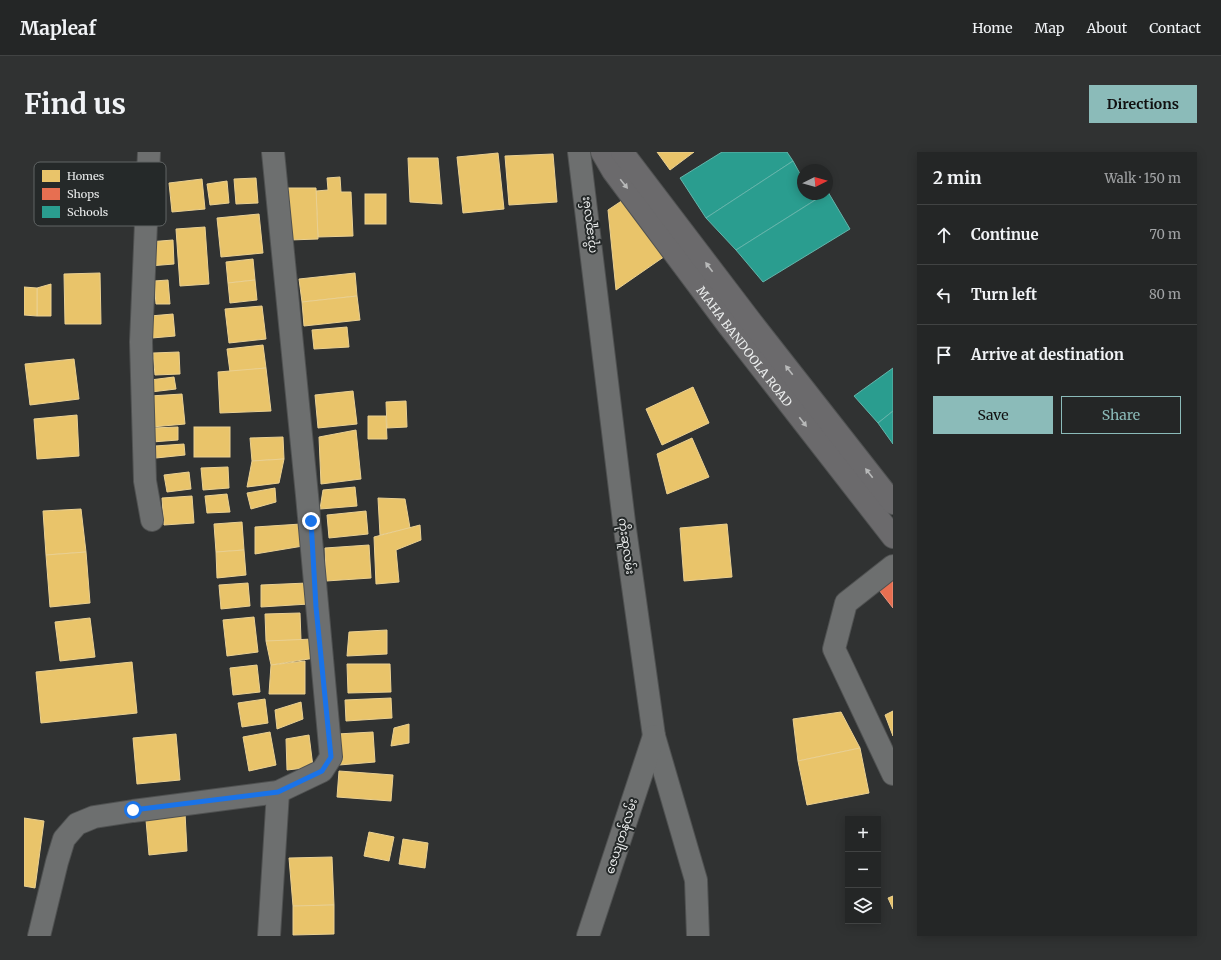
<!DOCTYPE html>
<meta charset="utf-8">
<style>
:root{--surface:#242626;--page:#303232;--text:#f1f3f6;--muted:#a3a5a7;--line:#414343;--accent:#8bbbb9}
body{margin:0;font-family:Merriweather,"Noto Sans Myanmar",serif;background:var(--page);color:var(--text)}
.controls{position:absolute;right:12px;bottom:12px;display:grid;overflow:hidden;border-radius:0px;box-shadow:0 2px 10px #0003}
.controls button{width:36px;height:36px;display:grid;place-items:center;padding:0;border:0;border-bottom:1px solid var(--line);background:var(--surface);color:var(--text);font:20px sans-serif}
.compass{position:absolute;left:773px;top:12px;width:36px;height:36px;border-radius:50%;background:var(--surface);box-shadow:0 2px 10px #0003;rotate:85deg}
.stop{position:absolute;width:12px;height:12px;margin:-9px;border:3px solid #1a73e8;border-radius:50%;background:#fff}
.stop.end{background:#1a73e8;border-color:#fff;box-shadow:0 1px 4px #0008}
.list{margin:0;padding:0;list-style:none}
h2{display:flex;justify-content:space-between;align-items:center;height:52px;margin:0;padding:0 16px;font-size:17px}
h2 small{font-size:13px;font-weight:400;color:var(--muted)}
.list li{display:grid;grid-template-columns:26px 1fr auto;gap:12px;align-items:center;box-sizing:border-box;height:60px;padding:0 16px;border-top:1px solid var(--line)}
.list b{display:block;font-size:15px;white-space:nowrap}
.list em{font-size:13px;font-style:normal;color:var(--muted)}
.actions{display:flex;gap:8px;padding:12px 16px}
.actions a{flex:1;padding:9px 0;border:1px solid var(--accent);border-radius:0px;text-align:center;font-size:14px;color:var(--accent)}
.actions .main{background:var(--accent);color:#111}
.icon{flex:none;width:22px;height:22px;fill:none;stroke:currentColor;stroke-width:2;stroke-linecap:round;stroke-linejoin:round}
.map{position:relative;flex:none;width:869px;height:784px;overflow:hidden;border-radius:0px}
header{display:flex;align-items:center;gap:24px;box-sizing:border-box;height:56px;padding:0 20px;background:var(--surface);border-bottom:1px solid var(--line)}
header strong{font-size:19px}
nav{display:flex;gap:22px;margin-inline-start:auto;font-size:14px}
.intro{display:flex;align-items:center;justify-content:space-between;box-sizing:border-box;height:96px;padding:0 24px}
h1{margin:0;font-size:28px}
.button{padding:10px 18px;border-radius:0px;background:var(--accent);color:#111;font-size:14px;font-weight:700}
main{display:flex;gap:24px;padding:0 24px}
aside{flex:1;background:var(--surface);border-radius:0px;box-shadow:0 2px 10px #0003}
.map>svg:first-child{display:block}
.homes{fill:#e9c46a;stroke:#ead091}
.shops{fill:#e76f51;stroke:#e89580}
.schools{fill:#2a9d8f;stroke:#64b5ab}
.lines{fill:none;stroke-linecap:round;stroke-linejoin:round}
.minor-casing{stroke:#4f5151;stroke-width:24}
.secondary-casing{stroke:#4f5151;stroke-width:24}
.minor{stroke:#6d6f6f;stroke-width:22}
.secondary{stroke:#6b6a6c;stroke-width:22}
.oneway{fill:#b8b9b9}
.route{stroke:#1a73e8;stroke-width:5}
.labels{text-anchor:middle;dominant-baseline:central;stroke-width:4;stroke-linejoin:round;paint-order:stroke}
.street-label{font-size:12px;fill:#ebeded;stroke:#252929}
.key{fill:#252929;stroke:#606464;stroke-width:1}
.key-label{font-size:11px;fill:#ebeded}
</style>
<header>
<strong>Mapleaf</strong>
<nav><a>Home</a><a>Map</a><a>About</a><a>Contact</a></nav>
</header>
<div class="intro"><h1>Find us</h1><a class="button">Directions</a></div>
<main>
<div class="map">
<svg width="869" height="784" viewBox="0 0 869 784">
<rect width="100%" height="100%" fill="#303232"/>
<g class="homes">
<polygon points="633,0 670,0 646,18"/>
<polygon points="474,1 480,57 439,61 433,5"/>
<polygon points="529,2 533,50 485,53 481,4"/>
<polygon points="384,6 414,6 418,52 386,50"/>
<polygon points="316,25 317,40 327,40 329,84 294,85 292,39 304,38 303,26"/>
<polygon points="232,26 234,51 212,52 210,27"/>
<polygon points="178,27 181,57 148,60 145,31"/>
<polygon points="203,29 205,51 186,53 183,32"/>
<polygon points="264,36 292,36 294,87 266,88"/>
<rect x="341" y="42" width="21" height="30"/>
<polygon points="605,44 644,102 592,138 584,58"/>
<polygon points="235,62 239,101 197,105 193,66"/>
<polygon points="181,75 185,132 156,134 152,77"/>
<polygon points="149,88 150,112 125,114 124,90"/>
<polygon points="229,107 231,128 204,131 202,110"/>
<polygon points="76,121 77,172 41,172 40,122"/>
<polygon points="331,121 333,144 278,150 275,127"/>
<polygon points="144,128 146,152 132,152 130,129"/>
<polygon points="231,128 233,148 206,151 204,131"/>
<polygon points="27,132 27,164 13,164 13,136"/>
<polygon points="0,135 13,136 13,164 0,163"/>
<polygon points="333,144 336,168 280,174 278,150"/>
<polygon points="238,154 242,187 205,191 201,157"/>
<polygon points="149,162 151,184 128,186 126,164"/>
<polygon points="323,175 325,195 290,197 288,178"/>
<polygon points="239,193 242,216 206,220 203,197"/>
<polygon points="155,200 156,222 131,223 129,201"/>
<polygon points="50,207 55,247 6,253 1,212"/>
<polygon points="242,216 247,259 196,261 194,220"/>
<polygon points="150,225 152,237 127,240 126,228"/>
<polygon points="669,235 685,271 638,293 622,257"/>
<polygon points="329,239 333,272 294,276 291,243"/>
<polygon points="158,242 161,272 128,275 126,244"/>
<polygon points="382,249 383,275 363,276 362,250"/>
<polygon points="53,263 55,304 13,307 10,267"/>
<polygon points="344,264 362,264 363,287 344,287"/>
<polygon points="154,275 154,288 128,290 128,276"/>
<rect x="170" y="275" width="36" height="30"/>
<polygon points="332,278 337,327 297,332 295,285"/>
<polygon points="259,285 260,307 228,309 226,286"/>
<polygon points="668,286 685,325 643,342 633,302"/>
<polygon points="160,292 161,303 132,306 131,294"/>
<polygon points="260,307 255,331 223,335 228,309"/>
<polygon points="204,315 205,336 179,338 177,316"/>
<polygon points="165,320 167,337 143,340 140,323"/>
<polygon points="331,335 333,354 296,357 299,338"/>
<polygon points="251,336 252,350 227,357 223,341"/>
<polygon points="203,342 206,360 183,361 181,344"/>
<polygon points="168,344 170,371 140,373 138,346"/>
<polygon points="354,346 381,347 386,376 356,383"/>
<polygon points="57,357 62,400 22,403 19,359"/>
<polygon points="342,359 344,382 305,386 303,363"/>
<polygon points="218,370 220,398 192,400 190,372"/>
<polygon points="277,372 279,394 231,402 231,375"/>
<polygon points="703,372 708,425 660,429 656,376"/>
<polygon points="396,373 397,388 372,398 375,430 352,432 350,385"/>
<polygon points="345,393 347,426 302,429 301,396"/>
<polygon points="220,398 222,423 193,426 192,400"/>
<polygon points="62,400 66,451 26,455 22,403"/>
<polygon points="224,431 226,454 197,457 195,433"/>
<polygon points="283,431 285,452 237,455 237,433"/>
<polygon points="276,461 277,488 242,489 241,462"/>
<polygon points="230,465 234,500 203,504 199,468"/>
<polygon points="66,466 71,505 36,509 31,470"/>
<polygon points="363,478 363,502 323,504 325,480"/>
<polygon points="289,487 291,506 247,513 242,489"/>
<polygon points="281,509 281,542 245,542 247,513"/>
<polygon points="108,510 113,561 17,571 12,520"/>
<polygon points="323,512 366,512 367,540 324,541"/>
<polygon points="233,513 236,540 209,543 206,516"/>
<polygon points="367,546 368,566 322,569 321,548"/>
<polygon points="241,547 244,571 218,575 214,551"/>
<polygon points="277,550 279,567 253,577 251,558"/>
<polygon points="869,559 869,584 861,563"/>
<polygon points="817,560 836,596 774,609 769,567"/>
<polygon points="385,572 385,591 367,594 370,576"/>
<polygon points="246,580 252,613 225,619 219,585"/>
<polygon points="349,580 351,610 315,613 313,582"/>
<polygon points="152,582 156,628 113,632 109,586"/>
<polygon points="285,583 289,615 263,618 262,587"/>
<polygon points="836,596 845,641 783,653 774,609"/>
<polygon points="315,619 369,623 367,649 313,645"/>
<polygon points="161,661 163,699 125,703 122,668"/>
<polygon points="0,666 20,669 11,736 0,734"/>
<polygon points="345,680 370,685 365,709 340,704"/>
<polygon points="379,687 404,691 401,716 375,712"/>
<polygon points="308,705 310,753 269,754 265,706"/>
<polygon points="869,744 869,757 864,746"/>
<polygon points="310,753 310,782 269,783 269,754"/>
</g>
<polygon class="shops" points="869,427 869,456 855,438"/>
<g class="schools">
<polygon points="698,0 763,0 769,9 682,66 656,26"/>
<polygon points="769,9 779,27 779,42 788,42 791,48 712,98 682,66"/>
<polygon points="804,40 826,77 739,130 712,98"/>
<polygon points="869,216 869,259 854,271 830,244"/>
<polygon points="869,259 869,292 854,271"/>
</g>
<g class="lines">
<defs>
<g id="minor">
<polyline points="125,0 117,190 121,329 128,368"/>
<polyline points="555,0 600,370 630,584 672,728 674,784"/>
<polyline points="869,414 822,451 810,497 869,622"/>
<path d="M 15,784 L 33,710 L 40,687 L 53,672 L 70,665 L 109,659 L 254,640 L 298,619 L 307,605 C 289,403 270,202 249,0"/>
<polyline points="245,784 254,640"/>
<polyline points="564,784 630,584"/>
</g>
<g id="secondary">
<path id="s1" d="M 578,0 L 589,19 L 704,173 L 869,385"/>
<polyline points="598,0 728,171 869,351"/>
</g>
</defs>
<use href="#minor" class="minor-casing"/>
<use href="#secondary" class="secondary-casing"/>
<use href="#minor" class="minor"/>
<use href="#secondary" class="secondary"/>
</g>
<defs><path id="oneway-solid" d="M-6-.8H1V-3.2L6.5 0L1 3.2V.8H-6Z"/></defs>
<g class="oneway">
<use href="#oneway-solid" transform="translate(600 32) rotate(51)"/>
<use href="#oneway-solid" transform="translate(685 115) rotate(-127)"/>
<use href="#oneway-solid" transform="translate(765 218) rotate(-128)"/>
<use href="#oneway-solid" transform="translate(779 270) rotate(52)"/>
<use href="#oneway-solid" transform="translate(845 321) rotate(-128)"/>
</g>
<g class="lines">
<polyline class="route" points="109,658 254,640 298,619 307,605 292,455 287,369"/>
</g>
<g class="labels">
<g class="street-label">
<text transform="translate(564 73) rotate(-97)">ကိုးဆူလမ်း</text>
<text stroke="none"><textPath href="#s1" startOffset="241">MAHA BANDOOLA ROAD</textPath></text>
<text transform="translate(603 394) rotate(82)">ကိုးဆူလမ်း</text>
<text transform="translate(597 684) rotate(-72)">ဇေယျတန်လမ်း</text>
</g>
</g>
<rect x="10" y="10" width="132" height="64" rx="6" class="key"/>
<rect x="18" y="18" width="18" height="12" fill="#e9c46a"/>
<rect x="18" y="36" width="18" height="12" fill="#e76f51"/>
<rect x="18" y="54" width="18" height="12" fill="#2a9d8f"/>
<g class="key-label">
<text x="43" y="28">Homes</text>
<text x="43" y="46">Shops</text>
<text x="43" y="64">Schools</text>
</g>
</svg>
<div class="controls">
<button>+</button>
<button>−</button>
<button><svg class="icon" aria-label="layers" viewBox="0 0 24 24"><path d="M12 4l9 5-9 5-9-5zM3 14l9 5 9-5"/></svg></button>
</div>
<svg class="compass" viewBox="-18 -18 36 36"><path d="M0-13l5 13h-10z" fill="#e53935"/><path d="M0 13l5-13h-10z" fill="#a3a5a7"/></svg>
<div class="stop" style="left:109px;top:658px"></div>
<div class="stop end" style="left:287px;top:369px"></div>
</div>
<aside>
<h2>2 min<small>Walk · 150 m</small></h2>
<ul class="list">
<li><svg class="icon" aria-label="ahead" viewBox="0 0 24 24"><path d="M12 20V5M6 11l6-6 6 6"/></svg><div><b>Continue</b></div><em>70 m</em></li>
<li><svg class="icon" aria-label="left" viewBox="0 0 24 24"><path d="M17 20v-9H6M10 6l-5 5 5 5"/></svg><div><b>Turn left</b></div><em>80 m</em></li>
<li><svg class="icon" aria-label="arrive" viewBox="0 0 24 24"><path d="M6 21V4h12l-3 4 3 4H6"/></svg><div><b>Arrive at destination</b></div></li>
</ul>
<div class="actions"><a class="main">Save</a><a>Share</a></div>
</aside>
</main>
